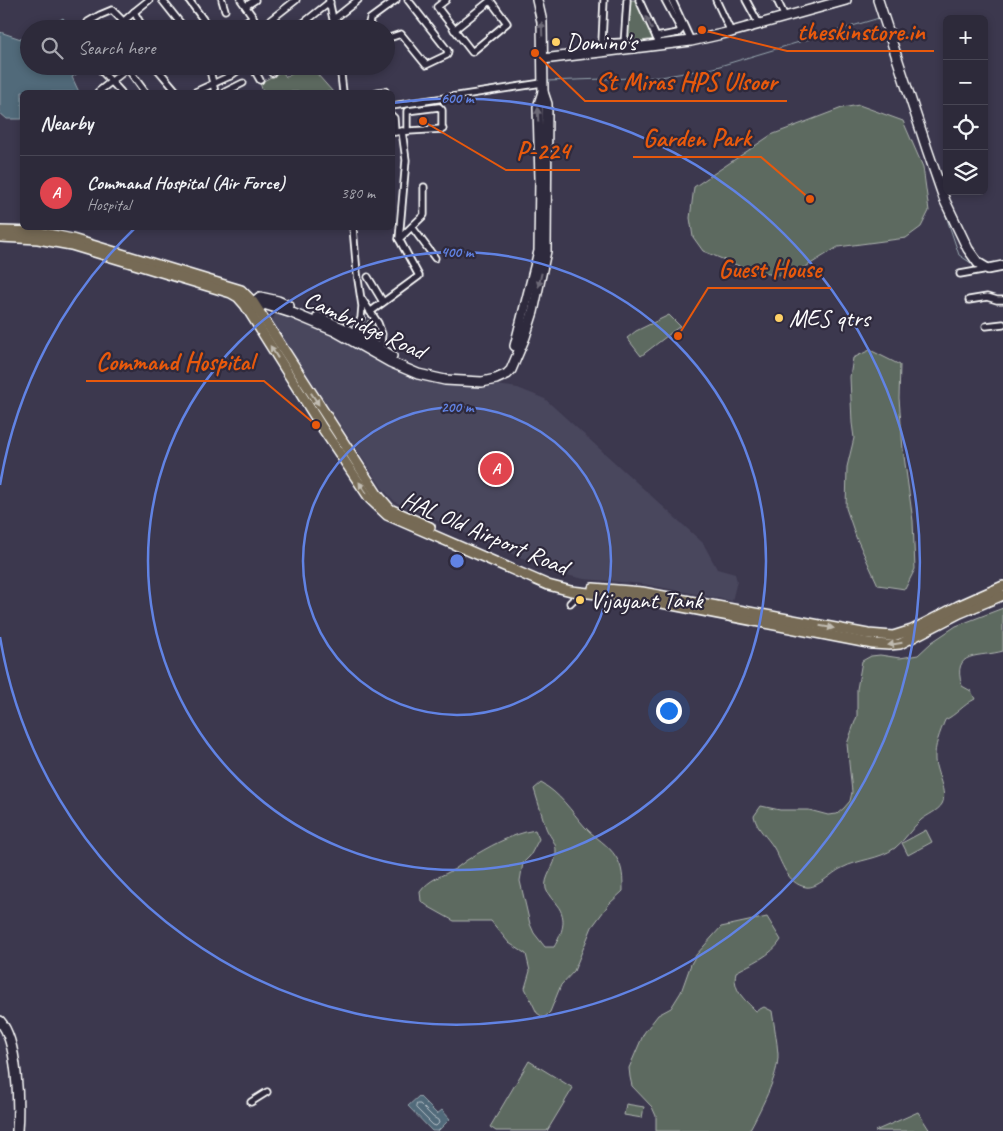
<!DOCTYPE html>
<meta charset="utf-8">
<style>
:root{--surface:#2d2a3a;--page:#353242;--text:#f1f3f6;--muted:#a7a7af;--line:#484654;--accent:#ffd166}
body{margin:0;font-family:Caveat,sans-serif;background:var(--page);color:var(--text)}
.controls{position:absolute;right:15px;top:15px;display:grid;overflow:hidden;border-radius:8px;box-shadow:0 2px 8px #0003}
.controls button{width:45px;height:45px;display:grid;place-items:center;padding:0;border:0;border-bottom:1px solid var(--line);background:var(--surface);color:var(--text);font:25px sans-serif}
.you{position:absolute;left:668px;top:710px;width:18px;height:18px;margin:-12px;border:4px solid #fff;border-radius:50%;background:#1a73e8;box-shadow:0 0 0 8px #1a73e833}
.badge{display:grid;place-items:center;width:32px;height:32px;border-radius:50%;background:var(--accent);color:#fff;font-size:16px;font-weight:700}
.pin{position:absolute;translate:-50% -50%;border:2px solid #fff;box-shadow:0 1px 5px #0006}
.list{margin:0;padding:0;list-style:none}
h2{display:flex;justify-content:space-between;align-items:center;height:65px;margin:0;padding:0 20px;font-size:21px}
h2 small{font-size:16px;font-weight:400;color:var(--muted)}
.list li{display:grid;grid-template-columns:32px 1fr auto;gap:15px;align-items:center;box-sizing:border-box;height:75px;padding:0 20px;border-top:1px solid var(--line)}
.list b{display:block;font-size:19px;white-space:nowrap}
.list p{margin:0;font-size:16px;white-space:nowrap;color:var(--muted)}
.list em{font-size:16px;font-style:normal;color:var(--muted)}
.icon{flex:none;width:28px;height:28px;fill:none;stroke:currentColor;stroke-width:2;stroke-linecap:round;stroke-linejoin:round}
.map{position:relative;flex:none;width:1003px;height:1131px;overflow:hidden}
.search{position:absolute;background:var(--surface);box-shadow:0 2px 8px #0003;left:20px;top:20px;width:375px;height:55px;display:flex;align-items:center;gap:12px;box-sizing:border-box;padding:0 18px;border-radius:28px;color:var(--muted);font-size:19px}
.panel{position:absolute;background:var(--surface);box-shadow:0 2px 8px #0003;left:20px;top:90px;width:375px;height:140px;border-radius:8px}
.map>svg:first-child{display:block}
.built{fill:#49465d}
.green{fill:#5d6a60;stroke:#aeb4b0}
.water{fill:#516a7a;stroke:#97a6af}
.lines{fill:none;stroke-linecap:round;stroke-linejoin:round}
.shore{stroke:#b9c3ca;stroke-width:1}
.stream{stroke:#97a6af;stroke-width:1}
.street-casing{stroke:#fff;stroke-width:9}
.secondary-casing{stroke:#fff;stroke-width:12}
.primary-casing{stroke:#fff;stroke-width:12}
.street{stroke:#2f2a3d;stroke-width:5.5}
.secondary{stroke:#2f2a3d;stroke-width:9}
.primary{stroke:#766a54;stroke-width:9}
.oneway{fill:#6d6a77}
.oneway2{fill:#c1bcb2}
.ring{fill:none;stroke:#6183e4;stroke-width:2.5}
.poi-dot{fill:#ffd166;stroke:#2f2a3d;stroke-width:2}
.labels{text-anchor:middle;dominant-baseline:central;stroke-width:4.5;stroke-linejoin:round;paint-order:stroke}
.poi-label{font-size:24px;fill:#fff;stroke:#2f2a3d;text-anchor:start}
.street-label{font-size:24px;fill:#fff;stroke:#2f2a3d}
.centre{fill:#6183e4;stroke:#2f2a3d;stroke-width:2.5}
.ring-label{font-size:15px;text-anchor:middle;font-weight:bold;fill:#6183e4;stroke:#2f2a3d;stroke-width:4.5;stroke-linejoin:round;paint-order:stroke}
.leader{fill:none;stroke:#e8590c;stroke-width:2}
.callout-dot{fill:#e8590c;stroke:#2f2a3d;stroke-width:2}
.callout-label{font-size:25px;text-anchor:middle;font-weight:bold;fill:#e8590c;stroke:#2f2a3d;stroke-width:4.5;stroke-linejoin:round;paint-order:stroke}
</style>
<div class="map">
<svg width="1003" height="1131" viewBox="0 0 1003 1131">
<rect width="100%" height="100%" fill="#3c384e"/>
<filter id="ink" filterUnits="userSpaceOnUse"><feTurbulence type="fractalNoise" baseFrequency=".02" numOctaves="2"/><feDisplacementMap in="SourceGraphic" scale="10" xChannelSelector="R" yChannelSelector="G"/><feConvolveMatrix kernelMatrix="1 2 1 2 8 2 1 2 1" color-interpolation-filters="sRGB"/></filter>
<g filter="url(#ink)">
<polygon class="built" points="287,314 333,334 402,371 518,388 545,399 703,543 717,569 735,574 737,581 732,601 643,584 584,579 553,572 395,502 382,488 272,321 275,315"/>
<g class="green">
<polygon points="629,0 636,0 655,39 627,43"/>
<polygon points="307,66 310,66 333,92 263,92 260,83 282,71 286,77"/>
<polygon points="859,105 903,121 923,167 929,211 921,227 906,238 838,247 799,271 781,276 751,271 703,251 693,237 690,218 694,187 771,135 842,108"/>
<polygon points="669,315 680,326 641,356 627,338 636,331"/>
<polygon points="368,320 378,331 372,344 361,337"/>
<polygon points="870,350 900,365 899,398 903,449 913,521 915,569 905,589 878,585 856,537 846,508 847,467 854,438 852,423 850,377 853,358"/>
<path d="M 1003,608 L 1003,651 C 980,658 951,649 962,686 L 971,691 L 975,699 C 963,705 956,715 945,720 C 940,733 934,746 935,760 C 936,773 948,793 942,804 C 938,811 927,815 921,820 C 911,829 905,840 895,848 C 878,860 859,859 842,868 C 831,873 817,889 806,887 C 787,884 782,862 774,848 C 767,836 757,830 754,816 L 761,806 L 780,810 L 809,810 L 828,815 L 837,814 L 844,808 L 850,801 L 852,792 L 847,744 L 857,716 L 857,689 L 862,661 L 871,656 L 880,655 L 900,658 L 918,655 L 932,642 L 956,626 Z"/>
<path d="M 541,783 C 560,793 571,811 585,827 C 595,838 608,844 616,857 C 623,867 623,879 623,891 L 609,904 L 592,927 L 574,971 L 561,985 L 550,1012 L 544,1018 L 537,1013 L 525,988 L 530,971 L 526,954 L 509,943 L 491,921 L 454,921 L 429,907 L 421,901 L 420,892 C 429,879 442,876 455,869 C 459,866 463,863 467,860 C 488,847 511,834 535,830 L 539,839 L 530,856 L 523,863 L 520,881 L 530,924 L 534,933 L 545,947 L 554,947 C 562,933 568,919 557,905 C 553,900 548,895 546,889 C 543,877 556,866 556,853 C 557,841 548,836 545,825 C 541,813 538,801 534,789 Z"/>
<polygon points="926,830 932,842 908,855 902,843"/>
<path d="M 767,917 L 781,940 C 771,956 752,963 736,972 C 732,990 744,999 756,1011 L 764,1007 L 772,1011 C 774,1025 777,1040 778,1054 C 779,1076 759,1112 749,1131 L 656,1131 L 656,1116 L 652,1107 L 632,1086 L 630,1077 L 629,1068 L 644,1033 L 658,1015 L 671,1008 L 681,992 L 691,964 L 696,955 L 721,927 Z"/>
<polygon points="529,1061 573,1088 547,1131 496,1131 490,1127"/>
<polygon points="626,1104 644,1107 642,1118 624,1115"/>
<polygon points="918,1112 930,1131 875,1131"/>
</g>
<g class="water">
<polygon points="63,18 72,29 46,29"/>
<polygon points="0,32 27,41 29,40 29,66 81,66 77,74 72,77 79,92 22,92 22,119 7,119 0,113"/>
<polygon points="419,1096 437,1114 442,1110 450,1119 438,1131 432,1131 408,1106"/>
</g>
<g class="lines">
<polygon class="shore" points="417,1104 420,1104 433,1117 438,1120 439,1123 436,1126 433,1125 416,1108"/>
<g class="stream">
<polyline points="547,81 661,77 713,68 879,18"/>
<polyline points="943,207 959,255 974,265"/>
</g>
<defs>
<g id="street">
<polyline points="162,0 185,29"/>
<polyline points="189,0 210,29"/>
<polyline points="222,0 225,10"/>
<polyline points="241,0 253,17 259,29"/>
<polyline points="329,0 335,29"/>
<polyline points="446,0 437,7 472,52 507,23 490,0"/>
<polyline points="604,0 602,41 604,43 624,42"/>
<polyline points="639,0 657,39"/>
<polyline points="672,0 691,41"/>
<polyline points="716,0 731,32"/>
<polyline points="746,0 759,24"/>
<polyline points="777,0 785,17"/>
<polyline points="246,6 255,0"/>
<polyline points="134,12 142,26"/>
<polyline points="334,19 358,0"/>
<polyline points="88,22 100,15 112,10 123,21"/>
<polyline points="115,29 134,12 149,0"/>
<polyline points="172,29 179,22"/>
<polyline points="234,29 253,17"/>
<polyline points="259,29 296,0"/>
<polyline points="296,29 330,2"/>
<polyline points="373,29 369,23 370,19 396,0"/>
<polyline points="454,30 490,1"/>
<polyline points="656,37 678,33 681,30 665,0"/>
<polyline points="386,39 401,34 426,65 447,55 448,51 408,0"/>
<polyline points="624,45 627,0"/>
<polyline points="97,66 121,92"/>
<polyline points="155,66 177,92"/>
<polyline points="209,66 215,92"/>
<polyline points="226,66 230,76"/>
<polyline points="252,66 260,80"/>
<polyline points="268,66 272,73"/>
<polyline points="340,66 343,92"/>
<polyline points="128,69 145,92"/>
<polyline points="98,92 131,66"/>
<polyline points="195,92 230,76 244,66"/>
<polyline points="225,92 243,83"/>
<polyline points="378,92 385,91"/>
<polyline points="392,106 542,83"/>
<polyline points="392,116 394,118 395,132"/>
<polyline points="407,131 407,111 439,107 442,110 442,129"/>
<polyline points="392,132 443,129"/>
<polyline points="412,227 435,258"/>
<polyline points="399,239 424,215 424,187"/>
<polyline points="960,274 988,269"/>
<polyline points="368,277 383,302"/>
<polyline points="362,299 378,323 382,334 380,352"/>
<polyline points="969,300 987,297 997,300 1003,300"/>
<polyline points="370,312 419,276 399,239 406,160 402,131"/>
<polyline points="986,326 1003,324"/>
<polyline points="353,336 361,318 362,306 357,273 353,228"/>
<polyline points="570,603 573,600"/>
<polyline points="251,1102 267,1092"/>
</g>
<g id="secondary">
<polyline points="878,0 927,149 945,201 968,249 978,263 988,269 1003,266"/>
<polyline points="543,59 691,41 731,32 846,0"/>
<polyline points="249,306 260,297 278,301 289,306"/>
<polyline points="253,312 264,304 292,313 335,331 390,362 418,374 445,380 482,382 496,379 507,374 511,370 525,337 533,312 546,251 547,104 543,92 542,22 537,0"/>
<polyline points="318,317 354,333 392,356"/>
<polyline points="515,346 539,251 540,179 538,107 543,92"/>
<path d="M 0,1021 C 18,1041 19,1105 17,1131"/>
</g>
<g id="primary">
<polyline points="0,231 39,232 72,239 241,290 253,302 377,494 390,509 430,527"/>
<polyline points="0,237 38,239 71,245 231,293 238,297 245,305 321,426 370,499 387,515 548,585 571,591 641,599 873,644 889,645 900,644 960,613 1003,595"/>
<polyline points="593,588 642,592 868,634 893,636 912,630 958,606 1003,586"/>
</g>
</defs>
<use href="#street" class="street-casing"/>
<use href="#secondary" class="secondary-casing"/>
<use href="#primary" class="primary-casing"/>
<use href="#street" class="street"/>
<use href="#secondary" class="secondary"/>
<use href="#primary" class="primary"/>
</g>
<defs><path id="oneway-solid" d="M-6-.8H1V-3.2L6.5 0L1 3.2V.8H-6Z" transform="scale(1.25)"/></defs>
<g class="oneway">
<use href="#oneway-solid" transform="translate(649 23) rotate(-115)"/>
<use href="#oneway-solid" transform="translate(542 29) rotate(-92)"/>
<use href="#oneway-solid" transform="translate(538 115) rotate(-92)"/>
<use href="#oneway-solid" transform="translate(540 280) rotate(103)"/>
</g>
<g class="oneway2">
<use href="#oneway-solid" transform="translate(274 352) rotate(-122)"/>
<use href="#oneway-solid" transform="translate(315 399) rotate(57)"/>
<use href="#oneway-solid" transform="translate(363 488) rotate(-124)"/>
<use href="#oneway-solid" transform="translate(827 627) rotate(10)"/>
<use href="#oneway-solid" transform="translate(895 644) rotate(171)"/>
</g>
</g>
<g class="ring">
<circle cx="457" cy="561" r="154"/>
<circle cx="457" cy="561" r="309"/>
<path d="M0 485A463 463 0 0 1 135 228M393 103A463 463 0 1 1 0 637"/>
</g>
<g class="poi-dot">
<circle cx="556" cy="42" r="5"/>
<circle cx="779" cy="318" r="5"/>
<circle cx="580" cy="600" r="5"/>
</g>
<g class="labels">
<g class="poi-label">
<text x="566" y="42">Domino's</text>
<text x="789" y="318">MES qtrs</text>
<text x="590" y="600">Vijayant Tank</text>
</g>
<g class="street-label">
<text transform="translate(365 325) rotate(25)">Cambridge Road</text>
<text transform="translate(485 533) rotate(23)">HAL Old Airport Road</text>
</g>
</g>
<circle cx="457" cy="561" r="8" class="centre"/>
<g class="ring-label">
<text x="457" y="103">600 m</text>
<text x="457" y="257">400 m</text>
<text x="457" y="412">200 m</text>
</g>
<path class="leader" d="M702 30L787 51H934M535 53L585 101H787M810 199L761 157H633M423 121L506 170H580M678 336L708 288H831M316 425L264 381H86"/>
<g class="callout-dot">
<circle cx="702" cy="30" r="5"/>
<circle cx="535" cy="53" r="5"/>
<circle cx="810" cy="199" r="5"/>
<circle cx="423" cy="121" r="5"/>
<circle cx="678" cy="336" r="5"/>
<circle cx="316" cy="425" r="5"/>
</g>
<g class="callout-label">
<text x="861" y="40">theskinstore.in</text>
<text x="686" y="90">St Miras HPS Ulsoor</text>
<text x="697" y="146">Garden Park</text>
<text x="543" y="159">P-224</text>
<text x="770" y="277">Guest House</text>
<text x="175" y="370">Command Hospital</text>
</g>
</svg>
<div class="controls">
<button>+</button>
<button>−</button>
<button><svg class="icon" aria-label="locate" viewBox="0 0 24 24"><circle cx="12" cy="12" r="6"/><path d="M12 2v4M12 18v4M2 12h4M18 12h4"/></svg></button>
<button><svg class="icon" aria-label="layers" viewBox="0 0 24 24"><path d="M12 4l9 5-9 5-9-5zM3 14l9 5 9-5"/></svg></button>
</div>
<div class="you"></div>
<div class="pin badge" style="left:496px;top:469px;background:#e0444e">A</div>
<div class="search"><svg class="icon" aria-label="search" viewBox="0 0 24 24"><circle cx="10" cy="10" r="6"/><path d="M15 15l6 6"/></svg>Search here</div>
<section class="panel">
<h2>Nearby<small></small></h2>
<ul class="list">
<li><span class="badge" style="background:#e0444e">A</span><div><b>Command Hospital (Air Force)</b><p>Hospital</p></div><em>380 m</em></li>
</ul>
</section>
</div>
